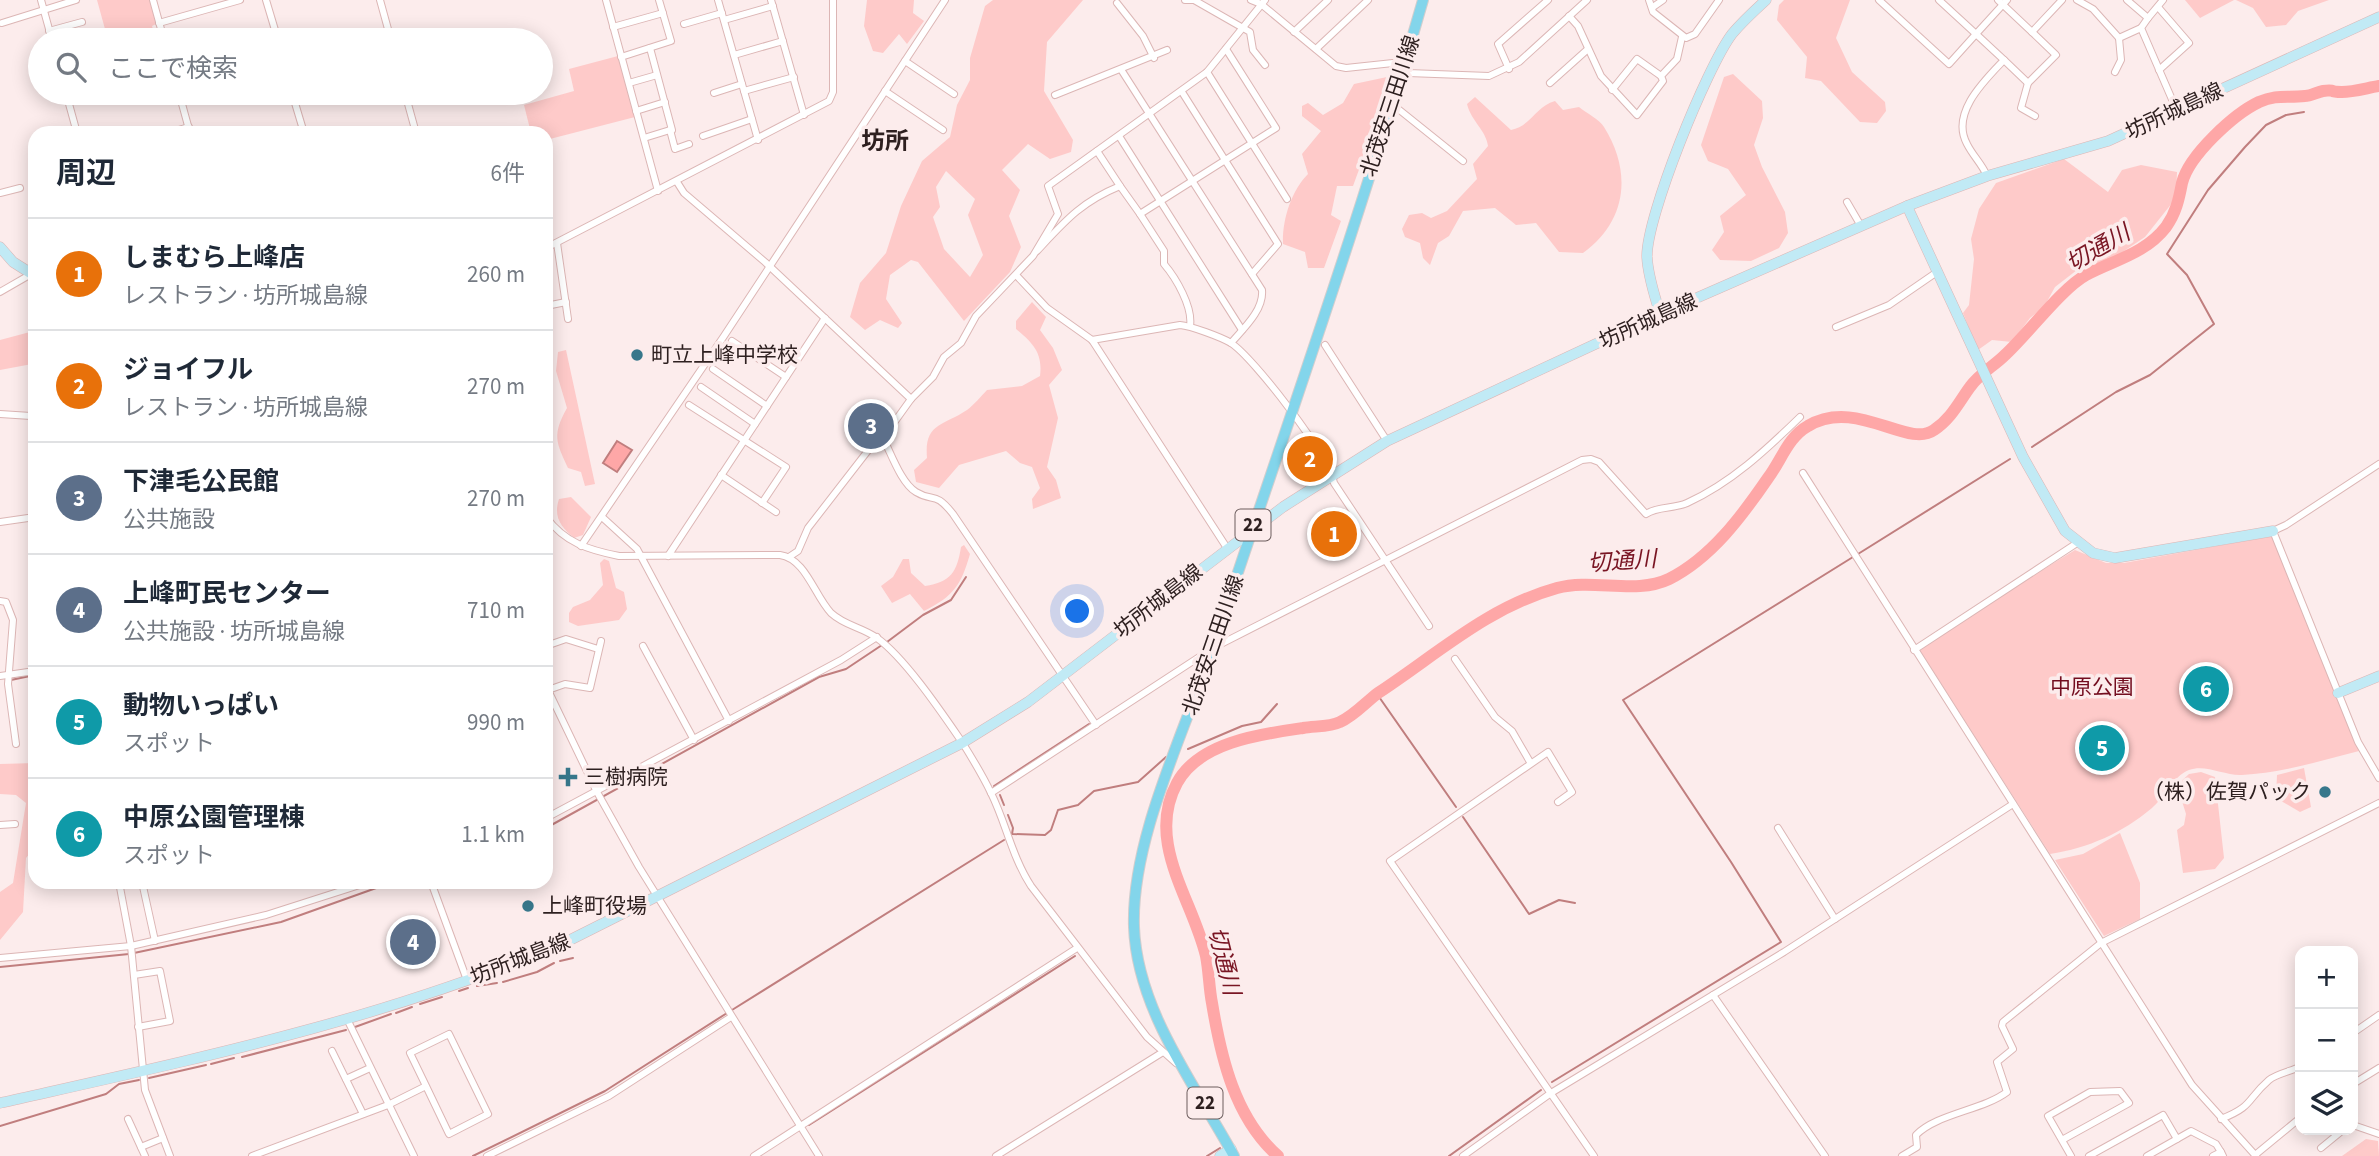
<!DOCTYPE html>
<html lang="ja">
<meta charset="utf-8">
<style>
:root{--surface:#fff;--page:#f2f2f3;--text:#1f2937;--muted:#747a83;--line:#e0e1e3;--accent:#37778b}
body{margin:0;font-family:"Source Sans 3","Noto Sans JP",sans-serif;background:var(--page);color:var(--text)}
.controls{position:absolute;right:21px;bottom:21px;display:grid;overflow:hidden;border-radius:14px;box-shadow:0 4px 18px #0003}
.controls button{width:63px;height:63px;display:grid;place-items:center;padding:0;border:0;border-bottom:2px solid var(--line);background:var(--surface);color:var(--text);font:35px sans-serif}
.you{position:absolute;left:1078px;top:612px;width:24px;height:24px;margin:-18px;border:5px solid #fff;border-radius:50%;background:#1a73e8;box-shadow:0 0 0 10px #1a73e833}
.badge{display:grid;place-items:center;width:46px;height:46px;border-radius:50%;background:var(--accent);color:#fff;font-size:23px;font-weight:700}
.pin{position:absolute;translate:-50% -50%;border:4px solid #fff;box-shadow:0 2px 7px #0006}
.list{margin:0;padding:0;list-style:none}
h2{display:flex;justify-content:space-between;align-items:center;height:91px;margin:0;padding:0 28px;font-size:30px}
h2 small{font-size:23px;font-weight:400;color:var(--muted)}
.list li{display:grid;grid-template-columns:46px 1fr auto;gap:21px;align-items:center;box-sizing:border-box;height:112px;padding:0 28px;border-top:2px solid var(--line)}
.list b{display:block;font-size:26px;white-space:nowrap}
.list p{margin:0;font-size:23px;white-space:nowrap;color:var(--muted)}
.list em{font-size:23px;font-style:normal;color:var(--muted)}
.icon{flex:none;width:38px;height:38px;fill:none;stroke:currentColor;stroke-width:2;stroke-linecap:round;stroke-linejoin:round}
.map{position:relative;flex:none;width:2379px;height:1156px;overflow:hidden}
.search{position:absolute;background:var(--surface);box-shadow:0 4px 18px #0003;left:28px;top:28px;width:525px;height:77px;display:flex;align-items:center;gap:18px;box-sizing:border-box;padding:0 24px;border-radius:38px;color:var(--muted);font-size:26px}
.panel{position:absolute;background:var(--surface);box-shadow:0 4px 18px #0003;left:28px;top:126px;width:525px;height:763px;border-radius:21px}
.map>svg:first-child{display:block}
.green{fill:#fecac9;fill-rule:evenodd}
.water{fill:#fea7a7;stroke:#c07e7e;stroke-width:2}
.lines{fill:none;stroke-linecap:round;stroke-linejoin:round}
.stream{stroke:#c07e7e;stroke-width:2}
.river{stroke:#fea7a7;stroke-width:12}
.street-casing{stroke:#dcb6b5;stroke-width:8}
.secondary-casing{stroke:#dcb6b5;stroke-width:11}
.primary-casing{stroke:#d1cece;stroke-width:12}
.street{stroke:#fff;stroke-width:6}
.secondary{stroke:#c1eaf5;stroke-width:10}
.primary{stroke:#83d5eb;stroke-width:10}
.poi-dot{fill:#37778b;stroke:#fcecec;stroke-width:2.5}
.labels{text-anchor:middle;dominant-baseline:central;stroke-width:7;stroke-linejoin:round;paint-order:stroke}
.shield{fill:#fcecec;stroke:#6c5d5d;stroke-width:2}
.shield-label{font-size:19px;font-weight:bold;fill:#2e2020}
.street-label{font-size:21px;fill:#2e2020;stroke:#fcecec}
.poi-label{font-size:21px;fill:#2e2020;stroke:#fcecec;text-anchor:start}
.park-label{font-size:21px;fill:#730d1f;stroke:#fcecec}
.water-label{font-size:23px;font-style:italic;fill:#791523;stroke:#fcecec}
.quarter-label{font-size:24px;font-weight:bold;fill:#2e2020;stroke:#fcecec}
</style>
<div class="map">
<svg width="2379" height="1156" viewBox="0 0 2379 1156">
<rect width="100%" height="100%" fill="#fcecec"/>
<g class="green">
<polygon points="97,0 150,0 156,24 152,26 156,40 108,40"/>
<polygon points="867,0 914,0 913,13 924,21 907,44 899,34 883,53 873,51 864,26"/>
<path d="M 993,0 L 1083,0 L 1047,42 L 1044,91 L 1073,140 L 1071,152 L 1050,159 L 1028,144 L 1002,170 L 1020,190 L 1009,216 L 1021,247 L 1010,272 L 964,321 L 918,262 L 911,260 L 890,275 L 886,299 L 902,323 L 898,328 L 880,320 L 865,330 L 850,317 L 860,283 L 886,253 L 901,206 L 922,161 L 950,137 L 957,105 L 970,80 L 970,58 L 985,6 ZM 946,171 L 975,199 L 968,215 L 983,255 L 970,277 L 944,249 L 933,217 L 940,207 L 936,187 Z"/>
<polygon points="1784,0 1850,0 1836,38 1852,72 1885,102 1886,111 1877,123 1860,122 1821,81 1805,78 1807,57 1777,20 1779,5"/>
<polygon points="2185,0 2234,0 2200,18"/>
<polygon points="2236,0 2329,0 2298,11 2286,25 2266,27 2253,8"/>
<polygon points="618,56 635,117 546,140 546,133 531,133 524,105 574,91 569,69"/>
<polygon points="1733,74 1762,101 1763,118 1754,145 1762,167 1785,212 1788,233 1779,248 1751,261 1720,260 1712,250 1724,232 1720,216 1746,195 1728,169 1708,161 1701,145 1724,77"/>
<path d="M 1387,77 L 1372,134 L 1353,186 L 1337,186 L 1331,215 L 1341,221 L 1324,268 L 1308,268 L 1305,252 L 1283,244 C 1282,221 1291,191 1308,174 L 1302,154 L 1321,131 L 1302,116 L 1302,106 L 1308,103 L 1323,115 L 1343,103 L 1354,84 Z"/>
<path d="M 1475,97 L 1511,130 C 1531,126 1536,106 1555,101 L 1563,110 L 1579,107 C 1586,113 1599,119 1604,127 C 1633,173 1626,222 1583,253 L 1559,252 L 1536,223 L 1516,225 L 1495,208 L 1463,211 L 1449,236 L 1438,243 L 1430,265 L 1423,258 L 1420,243 L 1405,237 L 1402,229 L 1409,215 L 1422,213 L 1431,218 L 1447,211 L 1477,179 L 1473,164 L 1488,146 C 1486,130 1471,121 1467,104 Z"/>
<polygon points="2064,159 2108,192 2122,170 2141,165 2177,172 2176,198 2145,237 2112,259 2077,270 2055,287 2044,307 2030,318 2012,342 1992,340 1978,350 1963,313 1969,305 1974,259 1971,239 1979,209 1996,183"/>
<path d="M 1032,302 L 1046,317 L 1040,330 L 1053,348 L 1062,370 L 1049,385 L 1058,418 L 1047,467 L 1056,480 L 1061,498 L 1033,509 L 1032,499 L 1040,488 L 1032,467 L 1020,463 L 1006,451 L 959,465 L 939,488 L 916,482 L 914,470 L 927,458 C 924,423 943,426 967,410 C 974,405 981,396 987,390 L 1022,386 L 1040,376 C 1043,353 1033,343 1016,329 L 1016,321 Z"/>
<polygon points="30,332 35,345 35,384 32,364 0,370 0,340"/>
<path d="M 566,350 L 595,484 L 585,486 L 581,472 L 568,468 C 556,442 552,435 567,408 L 556,371 L 558,352 Z"/>
<path d="M 571,497 L 591,517 L 583,535 L 574,538 C 561,527 553,517 559,499 Z"/>
<path d="M 2272,536 L 2359,751 C 2320,761 2282,773 2242,775 C 2225,776 2206,764 2189,770 C 2173,776 2165,797 2152,808 C 2122,833 2089,848 2050,854 L 1917,646 L 2075,550 L 2106,563 L 2124,563 Z"/>
<path d="M 964,545 L 970,554 C 961,585 954,596 924,611 L 910,594 L 892,603 L 881,586 L 893,577 L 903,559 L 909,559 L 911,573 L 925,586 C 951,582 957,572 961,547 Z"/>
<polygon points="604,559 609,561 616,588 624,592 627,609 619,620 578,626 569,622 569,613 573,607 590,600 603,585 600,563"/>
<polygon points="35,763 35,847 26,858 23,912 0,940 0,892 13,883 26,803 16,795 0,794 0,764"/>
<polygon points="2304,768 2311,807 2300,812 2276,798 2277,775"/>
<polygon points="2201,772 2215,777 2224,858 2215,869 2183,873 2177,830 2184,825 2186,814 2177,785 2189,774"/>
<polygon points="2120,833 2140,883 2140,919 2104,936 2055,860 2083,854"/>
<polygon points="2366,1139 2378,1141 2379,1156 2342,1156"/>
</g>
<polygon class="water" points="617,441 632,450 617,472 603,463"/>
<g class="lines">
<g class="stream">
<polyline points="2032,447 2116,392 2150,375 2214,324 2187,275 2167,254 2208,190 2245,147 2266,125 2286,115 2304,112"/>
<polyline points="1858,554 2010,459"/>
<polyline points="887,642 923,615 951,600 966,577"/>
<polyline points="11,680 30,676"/>
<polyline points="1377,694 1456,807"/>
<polyline points="1188,749 1242,726 1261,722 1277,704"/>
<polyline points="994,786 1089,724"/>
<polyline points="1000,795 1004,805"/>
<polyline points="1008,815 1013,828 1012,834 1045,835 1051,830 1058,810 1078,805 1094,791 1138,782 1166,757"/>
<polyline points="1463,817 1529,914 1559,900 1575,903"/>
<polyline points="546,828 819,677 846,669 882,645"/>
<polyline points="134,953 281,922 393,882"/>
<polyline points="560,961 573,958"/>
<polyline points="0,967 129,954"/>
<polyline points="503,982 537,972 554,963"/>
<polyline points="477,986 497,983"/>
<polyline points="459,991 468,988"/>
<polyline points="420,1004 442,997"/>
<polyline points="732,1010 1004,840"/>
<polyline points="396,1013 412,1007"/>
<polyline points="355,1027 391,1014"/>
<polyline points="242,1057 346,1030"/>
<polyline points="211,1064 234,1058"/>
<polyline points="149,1078 206,1065"/>
<polyline points="1552,1082 1781,942 1731,862 1623,700 1853,557"/>
<polyline points="809,1125 1075,956"/>
<polyline points="0,1126 106,1094 119,1084 139,1080"/>
<polyline points="473,1156 605,1091 727,1013"/>
<polyline points="1207,1156 1220,1148"/>
<polyline points="1449,1156 1541,1090"/>
</g>
<path class="river" d="M 1278,1156 C 1235,1118 1221,1058 1212,1003 C 1209,988 1209,971 1206,956 C 1193,900 1145,842 1177,783 C 1199,742 1261,734 1303,728 C 1314,726 1330,727 1340,722 C 1354,716 1366,702 1378,693 C 1436,655 1488,607 1557,588 C 1593,578 1636,595 1669,579 C 1711,558 1742,516 1768,478 C 1781,461 1788,437 1808,426 C 1856,397 1908,449 1934,430 C 1951,419 1959,402 1970,387 C 1979,374 1994,366 2005,355 C 2027,335 2062,288 2086,275 C 2114,260 2145,254 2166,227 C 2176,213 2179,199 2182,183 C 2189,155 2234,114 2259,102 C 2277,94 2287,98 2305,96 C 2311,96 2317,92 2323,91 C 2338,89 2326,92 2342,92 C 2353,92 2367,88 2379,86"/>
<defs>
<g id="street">
<polyline points="41,0 52,40"/>
<polyline points="153,0 164,40"/>
<polyline points="266,0 278,40"/>
<polyline points="380,0 391,40"/>
<polyline points="606,0 658,191"/>
<polyline points="718,0 758,140"/>
<polyline points="771,0 804,115"/>
<polyline points="1185,0 1194,0 1250,32 1253,50 1265,65"/>
<polyline points="1251,0 1261,4 1336,66 1346,68 1393,63 1408,73 1489,76 1519,62 1587,0"/>
<polyline points="1649,0 1653,12 1686,38 1695,34 1719,0"/>
<path d="M 1879,0 L 1949,64 L 1976,34 L 2004,60 C 1985,80 1950,113 1967,144 C 1973,156 1982,164 1987,176"/>
<polyline points="1939,0 1976,34 2007,0"/>
<polyline points="1998,0 2032,32 2062,0"/>
<polyline points="2077,0 2093,9 2119,38 2141,28"/>
<polyline points="2127,0 2148,18 2141,28 2177,111"/>
<polyline points="1117,3 1143,36 1154,58"/>
<polyline points="1653,7 1663,0"/>
<polyline points="2158,7 2189,43 2159,70"/>
<polyline points="1569,16 1578,26 1601,76 1637,115 1663,81 1661,76 1677,59 1682,37"/>
<polyline points="2148,18 2163,0"/>
<polyline points="724,20 773,6"/>
<polyline points="2,23 76,0"/>
<polyline points="159,23 240,0"/>
<polyline points="684,24 722,13"/>
<polyline points="613,27 663,13"/>
<polyline points="49,31 82,22"/>
<polyline points="1294,32 1328,0"/>
<polyline points="650,48 672,130 670,130"/>
<polyline points="1316,49 1368,0"/>
<polyline points="734,55 783,41"/>
<polyline points="621,57 671,41 659,0"/>
<polyline points="2004,60 2028,83 2056,55 2032,32"/>
<polyline points="905,61 954,94"/>
<polyline points="1509,69 1498,44 1548,0"/>
<path d="M 1122,71 L 1262,290 C 1264,310 1243,329 1231,343"/>
<polyline points="1207,72 1287,199"/>
<polyline points="2115,72 2121,60 2119,38"/>
<polyline points="629,83 657,75"/>
<polyline points="1550,83 1588,49"/>
<polyline points="2028,83 2021,108 2035,116"/>
<polyline points="1612,90 1637,59 1661,76"/>
<polyline points="744,91 794,77"/>
<polyline points="885,91 943,130"/>
<polyline points="1182,92 1278,244 1252,274"/>
<polyline points="66,93 77,133"/>
<polyline points="179,93 190,133"/>
<polyline points="292,93 304,133"/>
<polyline points="405,93 416,133"/>
<polyline points="714,93 742,84"/>
<polyline points="1055,95 1167,50"/>
<polyline points="139,99 162,93"/>
<polyline points="1392,104 1463,161"/>
<polyline points="636,111 665,102"/>
<polyline points="168,133 189,127"/>
<polyline points="703,136 752,119"/>
<polyline points="1119,136 1242,330"/>
<polyline points="644,138 670,130 675,149 689,144"/>
<polyline points="1097,151 1120,186"/>
<polyline points="677,182 684,193 765,262 911,399"/>
<polyline points="0,193 20,188"/>
<polyline points="1847,202 1861,226"/>
<path d="M 1140,214 L 1164,251 L 1164,264 C 1176,278 1193,307 1190,326"/>
<polyline points="557,243 568,319"/>
<polyline points="546,248 829,101 833,92 833,0"/>
<path d="M 1037,251 C 1065,221 1081,202 1120,186 L 1140,214 L 1276,128 L 1226,49"/>
<polyline points="1016,275 1047,308 1092,340 1227,548"/>
<polyline points="0,292 33,273"/>
<polyline points="546,306 566,302"/>
<polyline points="1836,327 1889,305 1937,272"/>
<path d="M 1092,340 L 1180,325 C 1191,326 1221,337 1231,343 C 1254,358 1330,457 1334,483 L 1429,626"/>
<polyline points="732,341 786,377"/>
<polyline points="1325,345 1387,441"/>
<polyline points="713,369 767,406"/>
<polyline points="701,387 755,424"/>
<polyline points="689,405 786,467 762,503"/>
<polyline points="0,414 31,416 35,431"/>
<path d="M 883,438 C 891,453 901,483 916,492 C 934,503 934,490 953,514 L 1096,725"/>
<polyline points="2379,464 2286,525 2273,531 2358,742 2379,778"/>
<polyline points="1803,473 2192,1085 2256,1156"/>
<polyline points="721,475 776,512"/>
<path d="M 546,517 C 565,543 589,550 619,556 L 780,555 C 806,559 814,595 831,613 C 845,626 862,627 877,638 C 905,658 942,713 962,742 C 972,758 983,776 991,793 C 1006,823 1012,857 1031,886 L 1147,1037 L 1176,1063"/>
<polyline points="602,517 637,549 729,721"/>
<polyline points="0,522 35,517"/>
<polyline points="581,546 724,336 945,0"/>
<polyline points="668,556 825,318"/>
<polyline points="789,557 798,551 808,528 870,448 883,438 911,399 933,377 944,357 961,343 976,316 1033,256 1058,214 1048,186 1207,72 1265,0"/>
<polyline points="0,601 6,602 13,620 8,684 16,744"/>
<polyline points="546,646 566,639 598,649"/>
<polyline points="643,646 694,740"/>
<polyline points="1914,650 2077,543"/>
<polyline points="1455,659 1495,717 1512,731 1530,762"/>
<polyline points="0,676 35,671"/>
<polyline points="546,686 597,792 639,867 819,1156"/>
<polyline points="548,690 565,684 590,688 601,641"/>
<path d="M 991,793 L 1213,648 L 1582,460 L 1591,459 L 1599,462 L 1646,514 C 1657,506 1674,509 1687,503 C 1731,483 1766,450 1800,417"/>
<polyline points="1558,802 1572,792 1548,752 1390,861 1594,1156"/>
<polyline points="546,818 841,660 877,637"/>
<polyline points="0,825 15,824"/>
<polyline points="1778,828 1835,919"/>
<polyline points="119,882 131,946 145,1090 170,1156"/>
<polyline points="142,882 155,941"/>
<polyline points="431,882 467,980"/>
<polyline points="0,958 131,946 266,915 369,882"/>
<polyline points="134,975 160,971 170,1021 138,1027"/>
<polyline points="1713,995 1825,1156"/>
<polyline points="348,1021 414,1156"/>
<polyline points="2353,1033 2379,1015"/>
<polyline points="332,1051 363,1114"/>
<polyline points="346,1079 370,1068"/>
<polyline points="2353,1084 2379,1068"/>
<polyline points="128,1119 145,1156"/>
<path d="M 2221,1119 C 2254,1106 2246,1100 2269,1080 C 2276,1074 2291,1071 2300,1067"/>
<polyline points="2353,1125 2379,1134"/>
<polyline points="2062,1140 2129,1103 2120,1091 2090,1092 2048,1116 2071,1156"/>
<polyline points="141,1147 163,1138"/>
<polyline points="2321,1148 2343,1130"/>
<polyline points="2255,1155 2300,1118"/>
<polyline points="252,1156 388,1105 426,1086 410,1053 449,1034 488,1114 449,1134 426,1086"/>
<polyline points="487,1156 609,1096 731,1017"/>
<polyline points="754,1156 1077,948"/>
<polyline points="996,1156 1163,1052"/>
<polyline points="1463,1156 1551,1093 1784,952 2013,804"/>
<path d="M 1902,1156 L 1917,1147 L 1916,1135 C 1936,1114 1983,1110 2007,1092 L 1997,1062 L 2013,1049 L 2002,1026 L 2003,1022 L 2101,943 L 2379,803"/>
<polyline points="2089,1156 2163,1115 2177,1139"/>
<polyline points="2147,1156 2191,1131 2216,1144 2221,1152"/>
<polyline points="2213,1156 2221,1152 2223,1156"/>
</g>
<g id="secondary">
<polyline points="1907,206 2023,457 2065,531 2093,553 2115,558 2273,531"/>
<polyline points="0,247 13,262 32,274"/>
<path d="M 1660,314 C 1655,296 1648,277 1647,257 C 1646,217 1707,67 1732,34 C 1742,22 1755,10 1766,0"/>
<polyline points="2338,693 2379,676"/>
<path d="M 0,1103 C 195,1059 384,1020 568,941 L 962,743 L 1028,702 L 1283,507 L 1387,441 L 1660,314 L 1907,206 L 1987,176 L 2108,141 L 2379,17"/>
<polyline points="1220,1156 1231,1149"/>
</g>
<path id="primary" d="M 1234,1156 C 1195,1085 1137,1010 1134,927 C 1131,837 1186,730 1214,644 C 1285,430 1361,217 1423,0"/>
</defs>
<use href="#street" class="street-casing"/>
<use href="#secondary" class="secondary-casing"/>
<use href="#primary" class="primary-casing"/>
<use href="#street" class="street"/>
<use href="#secondary" class="secondary"/>
<use href="#primary" class="primary"/>
</g>
<g class="poi-dot">
<circle cx="637" cy="355" r="7"/>
<path d="M564.5 766.5h7v7h7v7h-7v7h-7v-7h-7v-7h7z"/>
<circle cx="2325" cy="792" r="7"/>
<circle cx="528" cy="906" r="7"/>
</g>
<g class="labels">
<g class="shield">
<rect x="1235.5" y="509.5" width="35" height="31" rx="5"/>
<rect x="1187.5" y="1087.5" width="35" height="31" rx="5"/>
</g>
<g class="shield-label">
<text x="1253" y="525">22</text>
<text x="1205" y="1103">22</text>
</g>
<g class="street-label">
<text transform="translate(1390 106) rotate(-72)">北茂安三田川線</text>
<text transform="translate(2174 111) rotate(-25)">坊所城島線</text>
<text transform="translate(1648 321) rotate(-24)">坊所城島線</text>
<text transform="translate(1158 601) rotate(-38)">坊所城島線</text>
<text transform="translate(1213 645) rotate(-71)">北茂安三田川線</text>
<text transform="translate(520 959) rotate(-21)">坊所城島線</text>
</g>
<g class="poi-label">
<text x="651" y="355">町立上峰中学校</text>
<text x="584" y="777">三樹病院</text>
<text x="2311" y="792" text-anchor="end">（株）佐賀パック</text>
<text x="542" y="906">上峰町役場</text>
</g>
<g class="park-label">
<text x="2092" y="687">中原公園</text>
</g>
<g class="water-label">
<text transform="translate(2098 248) rotate(-30)">切通川</text>
<text transform="translate(1622 561) rotate(-4)">切通川</text>
<text transform="translate(1224 961) rotate(76)">切通川</text>
</g>
<g class="quarter-label">
<text x="885" y="141">坊所</text>
</g>
</g>
</svg>
<div class="controls">
<button>+</button>
<button>−</button>
<button><svg class="icon" aria-label="layers" viewBox="0 0 24 24"><path d="M12 4l9 5-9 5-9-5zM3 14l9 5 9-5"/></svg></button>
</div>
<div class="you"></div>
<div class="pin badge" style="left:1334px;top:534px;background:#e8710a">1</div>
<div class="pin badge" style="left:1310px;top:459px;background:#e8710a">2</div>
<div class="pin badge" style="left:871px;top:426px;background:#5c6f8a">3</div>
<div class="pin badge" style="left:413px;top:942px;background:#5c6f8a">4</div>
<div class="pin badge" style="left:2102px;top:748px;background:#0f9aa8">5</div>
<div class="pin badge" style="left:2206px;top:689px;background:#0f9aa8">6</div>
<div class="search"><svg class="icon" aria-label="search" viewBox="0 0 24 24"><circle cx="10" cy="10" r="6"/><path d="M15 15l6 6"/></svg>ここで検索</div>
<section class="panel">
<h2>周辺<small>6件</small></h2>
<ul class="list">
<li><span class="badge" style="background:#e8710a">1</span><div><b>しまむら上峰店</b><p>レストラン · 坊所城島線</p></div><em>260 m</em></li>
<li><span class="badge" style="background:#e8710a">2</span><div><b>ジョイフル</b><p>レストラン · 坊所城島線</p></div><em>270 m</em></li>
<li><span class="badge" style="background:#5c6f8a">3</span><div><b>下津毛公民館</b><p>公共施設</p></div><em>270 m</em></li>
<li><span class="badge" style="background:#5c6f8a">4</span><div><b>上峰町民センター</b><p>公共施設 · 坊所城島線</p></div><em>710 m</em></li>
<li><span class="badge" style="background:#0f9aa8">5</span><div><b>動物いっぱい</b><p>スポット</p></div><em>990 m</em></li>
<li><span class="badge" style="background:#0f9aa8">6</span><div><b>中原公園管理棟</b><p>スポット</p></div><em>1.1 km</em></li>
</ul>
</section>
</div>
